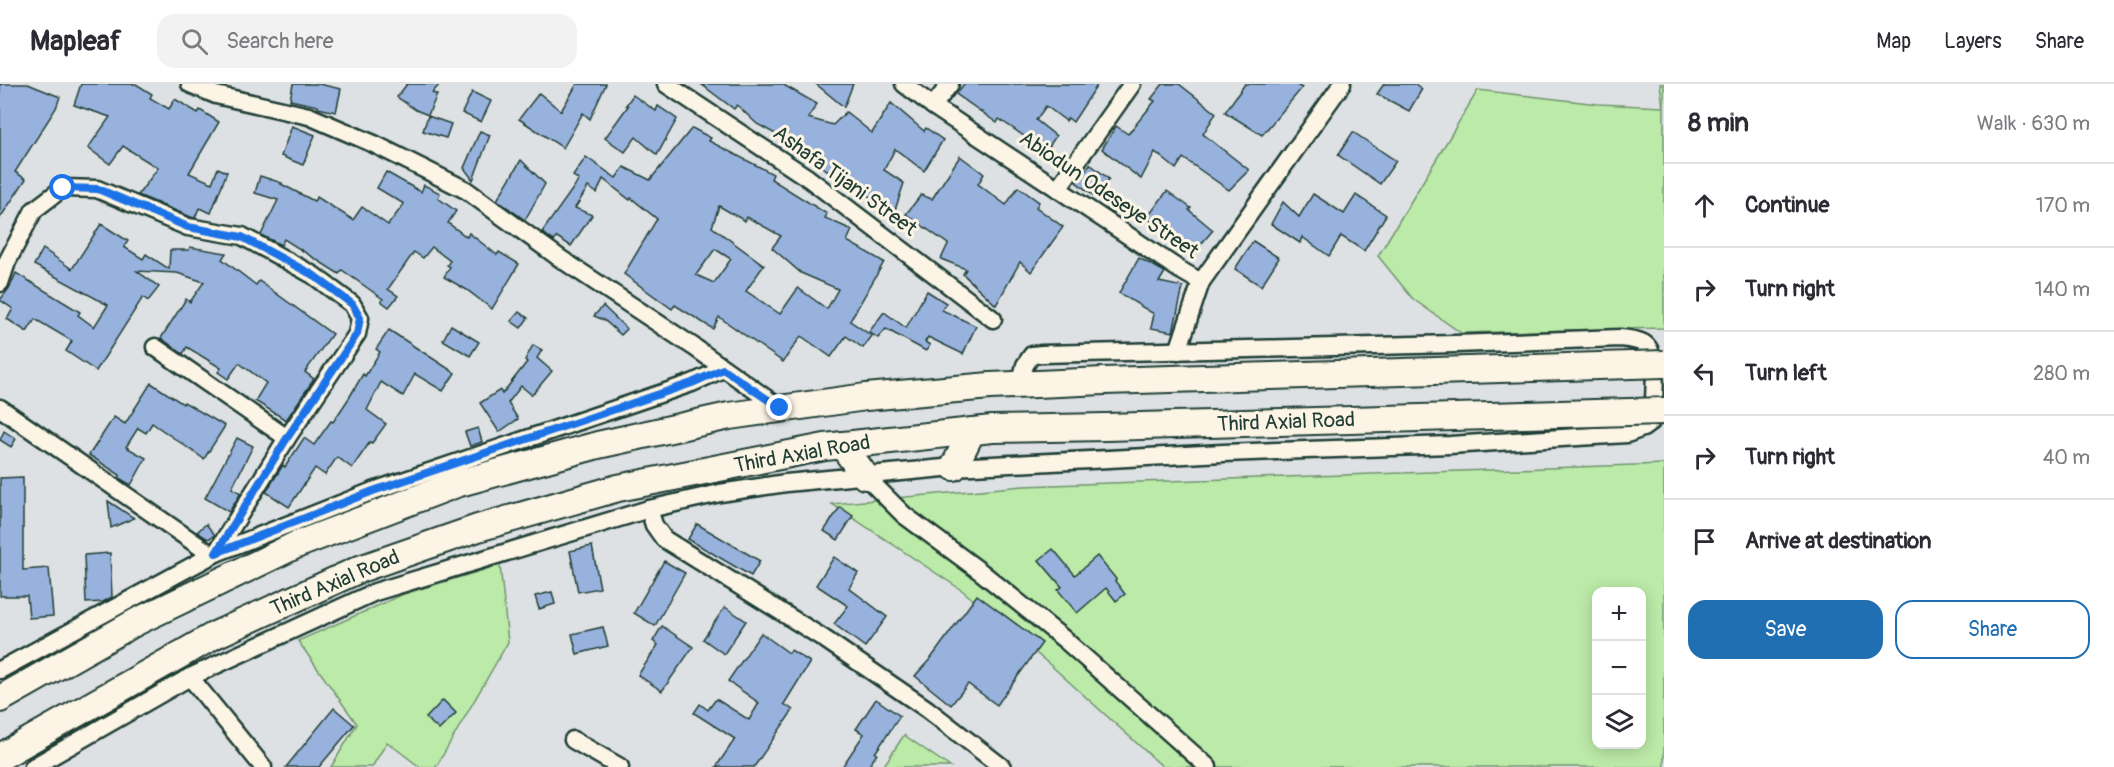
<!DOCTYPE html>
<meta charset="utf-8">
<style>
:root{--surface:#fff;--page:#f2f2f3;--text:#2b2b33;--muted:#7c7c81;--line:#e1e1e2;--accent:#1f6fb2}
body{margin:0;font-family:Pangolin,sans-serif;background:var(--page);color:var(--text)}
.controls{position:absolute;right:18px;bottom:18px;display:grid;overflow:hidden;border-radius:12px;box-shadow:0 3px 15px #0003}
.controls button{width:54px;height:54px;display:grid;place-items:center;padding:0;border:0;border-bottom:2px solid var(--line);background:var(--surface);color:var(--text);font:30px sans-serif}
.stop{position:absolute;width:18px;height:18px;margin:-14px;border:4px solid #1a73e8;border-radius:50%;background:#fff}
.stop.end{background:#1a73e8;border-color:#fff;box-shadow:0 2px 6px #0008}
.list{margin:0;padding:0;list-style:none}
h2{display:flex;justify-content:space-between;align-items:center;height:78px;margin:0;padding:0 24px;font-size:26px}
h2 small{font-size:20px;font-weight:400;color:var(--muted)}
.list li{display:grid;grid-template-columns:39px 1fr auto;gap:18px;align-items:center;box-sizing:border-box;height:84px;padding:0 24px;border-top:2px solid var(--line)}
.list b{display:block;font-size:22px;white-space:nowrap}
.list em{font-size:20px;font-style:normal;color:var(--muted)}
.actions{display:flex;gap:12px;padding:18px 24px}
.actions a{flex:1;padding:14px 0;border:2px solid var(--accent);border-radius:18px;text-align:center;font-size:21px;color:var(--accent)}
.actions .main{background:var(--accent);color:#fff}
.icon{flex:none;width:33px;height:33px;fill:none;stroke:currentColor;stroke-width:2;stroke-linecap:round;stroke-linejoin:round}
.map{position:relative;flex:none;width:1664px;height:683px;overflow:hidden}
header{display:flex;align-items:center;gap:36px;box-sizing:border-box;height:84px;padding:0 30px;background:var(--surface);border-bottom:2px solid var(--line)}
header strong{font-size:28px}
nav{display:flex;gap:33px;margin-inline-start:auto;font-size:21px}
.search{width:420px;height:54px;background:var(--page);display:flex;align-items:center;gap:15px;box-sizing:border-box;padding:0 21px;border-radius:18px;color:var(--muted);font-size:22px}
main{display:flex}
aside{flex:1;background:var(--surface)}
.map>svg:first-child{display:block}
.green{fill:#bceaa8;stroke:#6e946e;stroke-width:1.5;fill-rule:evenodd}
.building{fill:#98b2de;stroke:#1f3d34;stroke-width:1.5;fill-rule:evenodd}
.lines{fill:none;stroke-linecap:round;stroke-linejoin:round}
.minor-casing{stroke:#1f3d34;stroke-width:21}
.highway-casing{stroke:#1f3d34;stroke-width:30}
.minor{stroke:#fcf5e5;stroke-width:16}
.highway{stroke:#fcf5e5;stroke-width:26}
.highway-bridge-casing{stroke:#1f3d34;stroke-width:30;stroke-linecap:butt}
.highway-bridge{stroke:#fcf5e5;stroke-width:26}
.route{stroke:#1a73e8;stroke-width:8}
.labels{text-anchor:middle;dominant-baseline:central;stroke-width:6;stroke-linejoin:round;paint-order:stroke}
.street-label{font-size:21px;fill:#1f3d34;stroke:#fcf5e5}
</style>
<header>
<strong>Mapleaf</strong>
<div class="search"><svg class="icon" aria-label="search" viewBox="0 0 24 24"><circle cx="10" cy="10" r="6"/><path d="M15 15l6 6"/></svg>Search here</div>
<nav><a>Map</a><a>Layers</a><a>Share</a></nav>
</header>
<main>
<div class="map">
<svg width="1664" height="683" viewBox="0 0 1664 683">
<rect width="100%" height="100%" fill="#dee1e3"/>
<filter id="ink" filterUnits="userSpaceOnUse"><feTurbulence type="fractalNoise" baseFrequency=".0167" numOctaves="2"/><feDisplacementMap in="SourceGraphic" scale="12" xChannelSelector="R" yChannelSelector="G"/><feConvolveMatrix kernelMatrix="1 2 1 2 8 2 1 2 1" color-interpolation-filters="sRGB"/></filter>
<g filter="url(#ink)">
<g class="green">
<polygon points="1660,0 1664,0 1664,244 1461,249 1413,215 1378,172 1478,6 1598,20 1663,23"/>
<path d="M 1664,380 L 1664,683 L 1163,683 L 1056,586 L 963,507 L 832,420 L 1023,402 ZM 1596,508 L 1642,508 L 1642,660 L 1596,660 Z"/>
<polygon points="500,481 508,558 436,683 420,683 387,658 372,683 331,683 357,640 298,557 404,510"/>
<polygon points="904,651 950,683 883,683"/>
</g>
<g class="building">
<polygon points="0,0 28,0 60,13 56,24 15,88 26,95 0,134"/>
<polygon points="81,0 136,0 152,10 150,14 169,25 175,15 198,29 200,26 219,38 189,89 212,99 218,84 227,88 211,129 199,124 195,134 191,133 138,111 158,84 123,62 110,80 88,64 110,33 74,21"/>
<polygon points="293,0 319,0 341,5 336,28 318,24 318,22 290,16"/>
<polygon points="407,0 440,0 432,9 437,11 428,31 416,26 397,13"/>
<polygon points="577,0 606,0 590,35 583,29 563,64 519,35 539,9 561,27"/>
<polygon points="701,0 782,0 817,20 808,34 833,41 846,28 872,49 891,19 924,47 926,44 943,56 924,87 895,65 884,86 904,99 893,132 861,106 859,109 836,90 835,91 799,69 801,64 757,40 737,21 734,25"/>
<polygon points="816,0 853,0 844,23"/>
<polygon points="964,0 1098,0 1073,38 1068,34 1066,37 1046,22 1036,36 1056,52 1046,67 999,35 997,39 956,10"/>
<polygon points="1163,0 1179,0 1216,29 1203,50 1249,86 1229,106 1183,74 1176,85 1155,68 1141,95 1102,65 1116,42 1128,50 1155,17 1151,15"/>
<polygon points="1245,0 1295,0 1302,4 1262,51 1225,28"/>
<polygon points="1384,0 1415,0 1422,5 1409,27 1377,10"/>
<polygon points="472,8 491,17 481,38 462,29"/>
<polygon points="633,11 656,27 658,22 677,35 657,71 636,53 625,68 605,54 628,22 626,21"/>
<polygon points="428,32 451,40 446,54 423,47"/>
<polygon points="292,42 315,51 303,81 281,72"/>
<path d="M 692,44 L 711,54 L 709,57 L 773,90 L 771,95 L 827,130 L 825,134 L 852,146 L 847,157 L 884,178 L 850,237 L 872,252 L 863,264 L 846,252 L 831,273 L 801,252 L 783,278 L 719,233 L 713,245 L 675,221 L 672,225 L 624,190 L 657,135 L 631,114 L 630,116 L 603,95 L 597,109 L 588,103 L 575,124 L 592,131 L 571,162 L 557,153 L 554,157 L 542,148 L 579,96 L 573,92 L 586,73 L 616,94 L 624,83 L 650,96 ZM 719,122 L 745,137 L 747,133 L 781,152 L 772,164 L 801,189 L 838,205 L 827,225 L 798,204 L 780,230 L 746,207 L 764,181 L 712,143 ZM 715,165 L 731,175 L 714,199 L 696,191 Z"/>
<polygon points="480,47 490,51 473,96 464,84"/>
<polygon points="1353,48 1396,77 1380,100 1338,71"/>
<polygon points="960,72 984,90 978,100 1006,121 1018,103 1039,118 1036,123 1063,143 1031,188 1020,178 996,221 963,190 966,185 941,175 948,160 906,130 921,111 932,115"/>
<polygon points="521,76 545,100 525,136 497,116"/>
<polygon points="1090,80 1109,95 1095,113 1076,98"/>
<polygon points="386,88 421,108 424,101 440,109 438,114 456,127 448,139 467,153 469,149 497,171 499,168 519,180 492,225 467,206 444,193 450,183 447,181 450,177 432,163 423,174 414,168 388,205 398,212 389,223 381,217 383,215 342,186 339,190 284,155 281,161 261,151 278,116 255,109 260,92 282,99 281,100 314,117 317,113 353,136 362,123 388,141 404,120 377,104"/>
<polygon points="1167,107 1191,124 1189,126 1213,146 1191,172 1175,158 1176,156 1147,134"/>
<polygon points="1313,110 1344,130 1356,111 1386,131 1364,167 1341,152 1329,172 1302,153 1300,159 1271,140 1283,118 1299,133"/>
<polygon points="101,140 128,157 124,163 143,175 146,170 169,185 170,166 189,166 190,163 226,169 222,175 256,201 259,197 332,250 305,288 314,295 286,336 255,317 266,299 239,279 228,295 218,288 221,284 187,263 183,270 161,254 186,215 190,218 204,198 177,189 137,187 159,203 148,217 143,213 96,287 66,267 72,257 35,235 27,248 7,235 13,225 0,216 10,203 16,189 80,228 78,231 94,243 108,221 34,181 43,165 72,185"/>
<polygon points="1253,157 1279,174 1261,202 1235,185"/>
<polygon points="1139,174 1165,188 1159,198 1183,203 1173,248 1151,244 1154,230 1119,209"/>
<polygon points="927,207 946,219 942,226 976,242 963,270 928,253 925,258 930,261 926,267 886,245 878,254 869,248 884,228 906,244"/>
<polygon points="603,222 627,245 621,251 604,236 594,232"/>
<polygon points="519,228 528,234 521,244 511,237"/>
<polygon points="451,241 479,258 470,272 443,256"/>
<polygon points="389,246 455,289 443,307 415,290 403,312 381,298 367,326 386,340 372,359 370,358 352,384 337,373 325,391 315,384 289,423 266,408 283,381 285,383 304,354 314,361 331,337 333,338 349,314 363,290 365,292 380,268 376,265"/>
<polygon points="533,261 542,266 537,274 552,287 532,311 521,302 508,319 518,335 499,348 480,319 500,306 502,310 527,278 525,276"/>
<polygon points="151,299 183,320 184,318 225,342 204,375 152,339 146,349 138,344 126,363 146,374 131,401 119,394 120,391 89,371 114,333 125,340"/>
<polygon points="478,344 482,358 470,362 465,348"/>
<polygon points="4,347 16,355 11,363 0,356"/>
<polygon points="237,354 253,362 232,404 241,409 229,428 205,414"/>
<polygon points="23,393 23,486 49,484 53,532 29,534 27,512 0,512 0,394"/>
<polygon points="108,417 134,434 111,444"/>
<polygon points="840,423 853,432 838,456 824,447"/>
<polygon points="206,440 215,451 208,455 197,448"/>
<polygon points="697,440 760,477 751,492 688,455"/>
<polygon points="592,462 600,504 578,508 570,467"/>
<polygon points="1053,465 1075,491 1097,472 1116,495 1115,497 1125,510 1116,517 1106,504 1077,529 1058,506 1062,503 1039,476"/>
<polygon points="110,469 112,513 103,518 86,519 84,471"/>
<polygon points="834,473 858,489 849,504 887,533 865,563 834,540 848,522 816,501"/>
<polygon points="664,477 685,489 655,542 634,529"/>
<polygon points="552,508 555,520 539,525 535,512"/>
<polygon points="977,511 1042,559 997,621 968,600 951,621 915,592 932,573"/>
<polygon points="725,523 746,537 724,570 703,555"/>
<polygon points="662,542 693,563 662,607 638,591 658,561 653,557"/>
<polygon points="603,543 608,562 577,570 572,550"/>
<polygon points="761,549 789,569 791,566 810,578 784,620 793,626 754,683 716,683 735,655 694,629 700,620 708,626 716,615 749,636 759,619 728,597"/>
<polygon points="876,615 900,632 875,669 877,670 868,683 842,683 864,650 856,645"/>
<polygon points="443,616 456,629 439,646 426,634"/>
<polygon points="334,624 354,641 319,683 286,683"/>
</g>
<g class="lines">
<defs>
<g id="minor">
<polyline points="190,0 216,11 309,32 374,60 466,106 561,175 694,263 780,324"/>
<polyline points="666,0 808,94 993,235"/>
<polyline points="904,0 933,22 1180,186 1201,198 1342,0"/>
<polyline points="933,22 950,0"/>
<polyline points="1058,104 1132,0"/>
<polyline points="0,199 7,178 34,126 63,104 97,105 188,143 242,152 313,191 352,220 360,234 357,250 287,354 216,469"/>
<polyline points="155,263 287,354"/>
<polyline points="1178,267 1201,198"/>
<polyline points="0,324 212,471"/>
<polyline points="865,392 904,431 981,488 1065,556 1208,683"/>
<polyline points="649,425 654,441 664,455 823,554 927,625 1002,683"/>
<polyline points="0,586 216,469 373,407 692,299 723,285"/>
<polyline points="190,593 263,683"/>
<polyline points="573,656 620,683"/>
<path d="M 33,683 L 190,593 L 375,508 L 649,425 L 720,409 L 786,399 L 954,383 L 1223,369 L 1450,361 L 1627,350 L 1643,344 L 1651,338 C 1654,322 1659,275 1647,262 C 1642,256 1628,255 1620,254 L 1455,260 L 1042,270 L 1032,271 L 1025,281 L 1020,301"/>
</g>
<g id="highway">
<polyline points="842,361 865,392"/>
<polyline points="954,383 972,347"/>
<polyline points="0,615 136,538 296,461 456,400 598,361 729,332 866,313 990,302 1104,297"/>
<polyline points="0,673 215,551 360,485 478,444 618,404 825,363 992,345 1106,343"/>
</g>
</defs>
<use href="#minor" class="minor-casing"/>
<use href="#highway" class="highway-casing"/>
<use href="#minor" class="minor"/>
<use href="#highway" class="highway"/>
<defs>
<g id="highway-bridge">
<polyline points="1104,297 1664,280"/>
<polyline points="1106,343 1664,327"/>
</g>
</defs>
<use href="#highway-bridge" class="highway-bridge-casing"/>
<use href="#highway-bridge" class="highway-bridge"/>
</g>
</g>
<g class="lines" filter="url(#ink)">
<polyline class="route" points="63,104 98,105 188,143 242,153 313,191 352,220 360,234 357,250 287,354 216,469 373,407 692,299 723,285 780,324"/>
</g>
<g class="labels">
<g class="street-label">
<text transform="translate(845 97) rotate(36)">Ashafa Tijani Street</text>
<text transform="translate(1109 111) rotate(34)">Abiodun Odeseye Street</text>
<text transform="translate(1286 338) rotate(-2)">Third Axial Road</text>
<text transform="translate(802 370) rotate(-10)">Third Axial Road</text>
<text transform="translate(335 499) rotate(-23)">Third Axial Road</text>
</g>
</g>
</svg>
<div class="controls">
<button>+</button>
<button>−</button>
<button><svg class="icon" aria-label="layers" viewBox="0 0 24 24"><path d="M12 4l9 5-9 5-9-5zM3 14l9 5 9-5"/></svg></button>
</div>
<div class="stop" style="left:63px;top:104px"></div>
<div class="stop end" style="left:780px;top:324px"></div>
</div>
<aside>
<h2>8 min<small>Walk · 630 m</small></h2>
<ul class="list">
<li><svg class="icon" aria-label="ahead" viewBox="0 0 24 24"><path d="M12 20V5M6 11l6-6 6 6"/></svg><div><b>Continue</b></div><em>170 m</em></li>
<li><svg class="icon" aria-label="right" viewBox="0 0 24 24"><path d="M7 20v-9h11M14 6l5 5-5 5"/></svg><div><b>Turn right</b></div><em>140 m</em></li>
<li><svg class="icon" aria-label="left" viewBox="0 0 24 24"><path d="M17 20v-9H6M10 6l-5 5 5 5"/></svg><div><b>Turn left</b></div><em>280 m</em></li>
<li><svg class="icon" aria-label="right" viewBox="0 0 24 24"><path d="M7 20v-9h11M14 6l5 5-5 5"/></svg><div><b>Turn right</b></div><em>40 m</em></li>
<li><svg class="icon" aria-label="arrive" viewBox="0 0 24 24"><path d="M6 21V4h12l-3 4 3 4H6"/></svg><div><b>Arrive at destination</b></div></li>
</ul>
<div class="actions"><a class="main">Save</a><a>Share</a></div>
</aside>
</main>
